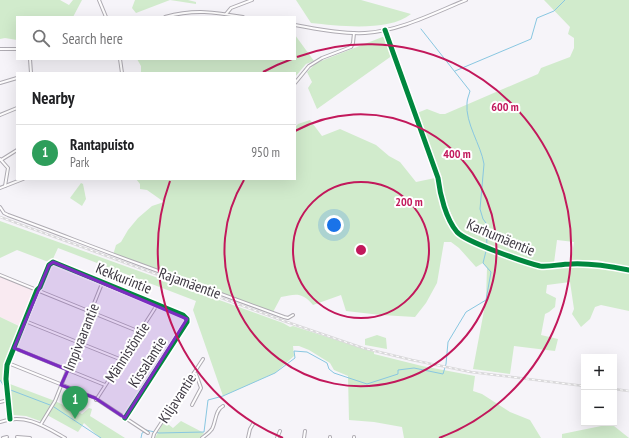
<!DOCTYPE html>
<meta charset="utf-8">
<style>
:root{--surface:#fff;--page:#f2f2f2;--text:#202124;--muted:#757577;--line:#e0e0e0;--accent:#d93025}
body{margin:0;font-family:"PT Sans Narrow",sans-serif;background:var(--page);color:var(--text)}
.controls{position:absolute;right:12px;bottom:12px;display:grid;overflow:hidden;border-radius:0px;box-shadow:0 4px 16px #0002}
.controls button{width:36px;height:36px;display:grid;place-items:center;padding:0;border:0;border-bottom:1px solid var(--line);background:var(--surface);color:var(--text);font:20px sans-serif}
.you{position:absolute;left:334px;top:225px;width:14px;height:14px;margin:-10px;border:3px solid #fff;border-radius:50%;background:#1a73e8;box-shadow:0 0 0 6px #1a73e833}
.badge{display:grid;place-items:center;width:26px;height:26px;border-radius:50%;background:var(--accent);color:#fff;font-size:13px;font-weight:700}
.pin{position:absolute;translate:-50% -33px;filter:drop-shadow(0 1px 2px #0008)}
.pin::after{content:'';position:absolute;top:21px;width:14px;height:12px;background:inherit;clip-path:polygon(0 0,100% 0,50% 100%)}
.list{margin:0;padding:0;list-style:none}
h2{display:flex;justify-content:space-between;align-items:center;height:52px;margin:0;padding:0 16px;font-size:17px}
h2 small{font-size:13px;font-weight:400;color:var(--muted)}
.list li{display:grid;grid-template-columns:26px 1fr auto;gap:12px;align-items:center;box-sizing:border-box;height:56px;padding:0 16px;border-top:1px solid var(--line)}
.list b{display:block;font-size:15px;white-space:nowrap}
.list p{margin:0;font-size:13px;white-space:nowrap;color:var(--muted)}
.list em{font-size:13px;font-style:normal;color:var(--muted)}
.icon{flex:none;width:22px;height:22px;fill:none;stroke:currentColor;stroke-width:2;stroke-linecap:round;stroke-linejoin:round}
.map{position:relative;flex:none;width:629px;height:438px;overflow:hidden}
.search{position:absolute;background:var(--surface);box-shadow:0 4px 16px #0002;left:16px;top:16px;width:280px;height:44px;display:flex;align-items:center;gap:10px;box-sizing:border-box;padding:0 14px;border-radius:0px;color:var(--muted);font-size:15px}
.panel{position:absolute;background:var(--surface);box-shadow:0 4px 16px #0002;left:16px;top:72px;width:280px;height:108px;border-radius:0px}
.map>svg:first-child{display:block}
.education{fill:#f9eaf1}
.green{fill:#d1ebcc}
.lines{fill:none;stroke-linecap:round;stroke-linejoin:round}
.stream{stroke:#89c7e1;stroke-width:1}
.minor-casing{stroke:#aeabb2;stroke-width:4}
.tertiary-casing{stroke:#aeabb2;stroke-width:4}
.minor{stroke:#fefdfe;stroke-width:2}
.tertiary{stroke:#fefdfe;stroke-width:2}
.rail-casing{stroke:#dad9db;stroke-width:2.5}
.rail{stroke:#fff;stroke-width:1;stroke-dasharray:3;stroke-linecap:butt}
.cycleway-casing{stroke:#fff;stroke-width:8}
.cycleway{stroke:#00873e;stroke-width:5}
.marked{fill:#7b2cbf;fill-opacity:0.2;stroke:#7b2cbf;stroke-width:3;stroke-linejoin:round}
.ring{fill:none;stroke:#c2185b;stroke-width:2}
.labels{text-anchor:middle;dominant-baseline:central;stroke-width:4;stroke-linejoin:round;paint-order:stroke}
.street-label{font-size:15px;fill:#3d3842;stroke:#fff}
.centre{fill:#c2185b;stroke:#fff;stroke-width:2}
.ring-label{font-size:12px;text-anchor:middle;font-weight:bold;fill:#c2185b;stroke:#fff;stroke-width:4;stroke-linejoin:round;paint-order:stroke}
</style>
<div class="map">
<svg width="629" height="438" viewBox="0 0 629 438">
<rect width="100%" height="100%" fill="#f6f4f9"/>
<polygon class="education" points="0,275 37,290 22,327 0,317"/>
<g class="green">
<polygon points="0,0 60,0 69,5 73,0 82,0 73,17 17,17 17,40 5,38 0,39"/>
<polygon points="135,0 188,0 196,2 196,4 170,0 136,13 132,8"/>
<path d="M 296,0 L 361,0 L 411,14 C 389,32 339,26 311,23 Z"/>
<path d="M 544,0 L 629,0 L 629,268 L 597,260 L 571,261 L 574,242 L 557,240 L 554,263 L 546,264 L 536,263 L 468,237 C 448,224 443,184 436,162 C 430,146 423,130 417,113 L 427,109 L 440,114 L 445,114 L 538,74 L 541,68 L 570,57 L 574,48 L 574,38 L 568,34 L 570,27 Z"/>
<polygon points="295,35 314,61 306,64 295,77 295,73 141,73 141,66 137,59 295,59"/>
<polygon points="385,36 393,55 317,109 308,88 312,82 307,72 316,63"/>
<path d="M 310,120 L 322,136 L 340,129 L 376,145 L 389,156 L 400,162 L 416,182 L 435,178 C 439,199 444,220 457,236 L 527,264 L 541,268 L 569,266 L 602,267 L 629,273 L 629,311 L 601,305 L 595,307 L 590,319 L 581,327 L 572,314 L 574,309 L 570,282 L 547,285 L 546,293 L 556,298 L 555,307 L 549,312 L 545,314 L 541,335 L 558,339 L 555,351 L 514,346 L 510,374 L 473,369 L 486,300 L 487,268 L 483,263 L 476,267 L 459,248 L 451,242 L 444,242 L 437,283 L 426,303 L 415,317 L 381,315 L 346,311 L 341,295 L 313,305 C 302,292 296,294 281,297 L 273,312 L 113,255 L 116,245 L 121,242 L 128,230 L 138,218 L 152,206 L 164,202 L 147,190 L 140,189 L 140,184 L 136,179 L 295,179 L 295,127 L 298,124 Z"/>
<polygon points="81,183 83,184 86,199 82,206 70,198"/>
<polygon points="0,221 283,323 290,327 293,326 374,352 374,354 422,366 475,376 473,391 482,394 510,412 530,420 541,438 404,438 402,427 374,422 349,420 348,376 334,370 330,363 309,350 299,346 293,346 294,356 275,373 223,396 193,310 196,301 58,248 51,263 17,250 0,258"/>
<path d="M 0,317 L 19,326 C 13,349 3,364 9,388 L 4,387 L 0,380 Z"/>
<polygon points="377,335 386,338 387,349 365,345 365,339"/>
<polygon points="10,384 55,401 82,414 89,408 92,409 90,416 125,438 100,438 84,423 78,432 47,415 43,422 26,416 13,415"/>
<polygon points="164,421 173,428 181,421 204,433 200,438 155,438"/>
<polygon points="606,425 614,426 629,438 562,438 562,434"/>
</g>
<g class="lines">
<g class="stream">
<polyline points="455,71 531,39 537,18 554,11 565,0"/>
<polyline points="0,380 5,388"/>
<polyline points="8,389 50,405"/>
<polyline points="54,407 101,438"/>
<path d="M 146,430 L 159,433 L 204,432 L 208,400 L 223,396 L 275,373 L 295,358 L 294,351 L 307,352 L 327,363 L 329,369 L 334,373 L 367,384 L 398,374 L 398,370 L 414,368 L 443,374 L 446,364 L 448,342 L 466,312 L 486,300 L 491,272 L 483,263 L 487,247 L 486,223 L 483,219 L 480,209 L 484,164 C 481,145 465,123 467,103 C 467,99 469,95 470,91 L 421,29"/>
<polyline points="141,438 142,433 144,432"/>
</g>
<defs>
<g id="minor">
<polyline points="99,0 106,17"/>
<polyline points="226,14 231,8 252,0"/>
<path d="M 385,30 L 438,178 C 440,195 446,219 457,232 C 466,242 524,262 540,266 C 550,267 560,264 571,264 C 591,263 609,266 629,270"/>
<polyline points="30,59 31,73"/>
<polyline points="120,59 122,73"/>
<polyline points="0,83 17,78"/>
<polyline points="295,83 309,66 322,58 351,47 353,43 354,33"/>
<polyline points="0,115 17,108"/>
<polyline points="0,159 8,168 5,186"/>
<polyline points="1,160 17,150"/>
<polyline points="0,188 23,179"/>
<path d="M 0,207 L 4,213 L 8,215 C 52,231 95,248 139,264 C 187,282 236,299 284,317 L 288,318 L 293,315"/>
<polyline points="0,275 140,332"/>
<polyline points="25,321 122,360"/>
<polyline points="14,348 105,385"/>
<polyline points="8,363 95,398 148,433"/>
<polyline points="96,400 157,305"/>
<polyline points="0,402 8,400"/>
<polyline points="192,405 201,388 196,374 194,373"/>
<polyline points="10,419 6,379 7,365 37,290 40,287 49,265 53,262 183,315 187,319 187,322 125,418"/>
<polyline points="41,424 55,401 107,271"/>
<polyline points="17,437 30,438"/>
<polyline points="330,437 330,438"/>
<polyline points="354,437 354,438"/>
<polyline points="3,438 7,437"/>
<polyline points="153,438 154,434 203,359"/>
<path d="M 202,438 C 206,435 209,433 212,429 C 216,422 215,410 223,406"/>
<polyline points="248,438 250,429 253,424"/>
<polyline points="277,438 280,431"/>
<polyline points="304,438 305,431"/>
</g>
<g id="tertiary">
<path d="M 165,17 C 194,9 215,12 243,17"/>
<path d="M 295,25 C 318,29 341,34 365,33 C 400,31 434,13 466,0"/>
<polyline points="0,49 17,49"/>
<path d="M 0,422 C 25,413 44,426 65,438"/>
</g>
</defs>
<use href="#minor" class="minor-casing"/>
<use href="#tertiary" class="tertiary-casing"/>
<use href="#minor" class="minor"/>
<use href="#tertiary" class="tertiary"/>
<defs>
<g id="rail">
<polyline points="0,217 284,321 363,348 412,360 471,372 584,386"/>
<polyline points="614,389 629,391"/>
</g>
</defs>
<use href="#rail" class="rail-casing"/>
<use href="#rail" class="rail"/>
<defs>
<g id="cycleway">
<path d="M 385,30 L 438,178 C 440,195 446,219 457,232 C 466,242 524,262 540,266 C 550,267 560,264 571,264 C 591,263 609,266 629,270"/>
<polyline points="10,419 6,379 7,365 37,290 40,287 49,265 53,262 183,315 187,319 187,322 125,418"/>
</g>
</defs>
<use href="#cycleway" class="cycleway-casing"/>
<use href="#cycleway" class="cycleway"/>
</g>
<path class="marked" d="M 53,262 L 187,319 L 125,418 L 95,398 L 61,385 L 68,370 L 14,348 L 49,265 Z"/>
<g class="ring">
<circle cx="361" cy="250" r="68"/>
<path d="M295 131A136 136 0 1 1 244 180"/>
<path d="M283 438A203 203 0 0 1 170 181M263 72A203 203 0 0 1 292 59M297 57A203 203 0 0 1 439 438"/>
</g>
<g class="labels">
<g class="street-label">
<text transform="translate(501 237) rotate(23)">Karhumäentie</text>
<text transform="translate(124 278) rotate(22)">Kekkurintie</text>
<text transform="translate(190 283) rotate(20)">Rajamäentie</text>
<text transform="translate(81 337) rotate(-68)">Impivaarantie</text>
<text transform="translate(127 352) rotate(-57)">Männistöntie</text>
<text transform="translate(147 362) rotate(-57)">Kissalantie</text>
<text transform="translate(177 398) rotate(-57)">Kiljavantie</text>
</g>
</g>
<circle cx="361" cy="250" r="6" class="centre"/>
<g class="ring-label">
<text x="505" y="111">600 m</text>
<text x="457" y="158">400 m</text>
<text x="409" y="206">200 m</text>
</g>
</svg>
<div class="controls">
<button>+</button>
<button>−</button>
</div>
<div class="you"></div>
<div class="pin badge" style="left:75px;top:419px;background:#2e9e5b">1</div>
<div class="search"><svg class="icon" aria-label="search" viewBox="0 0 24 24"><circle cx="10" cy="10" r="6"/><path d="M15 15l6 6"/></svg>Search here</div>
<section class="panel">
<h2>Nearby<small></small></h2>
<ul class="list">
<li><span class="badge" style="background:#2e9e5b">1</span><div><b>Rantapuisto</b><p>Park</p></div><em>950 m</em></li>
</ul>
</section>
</div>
